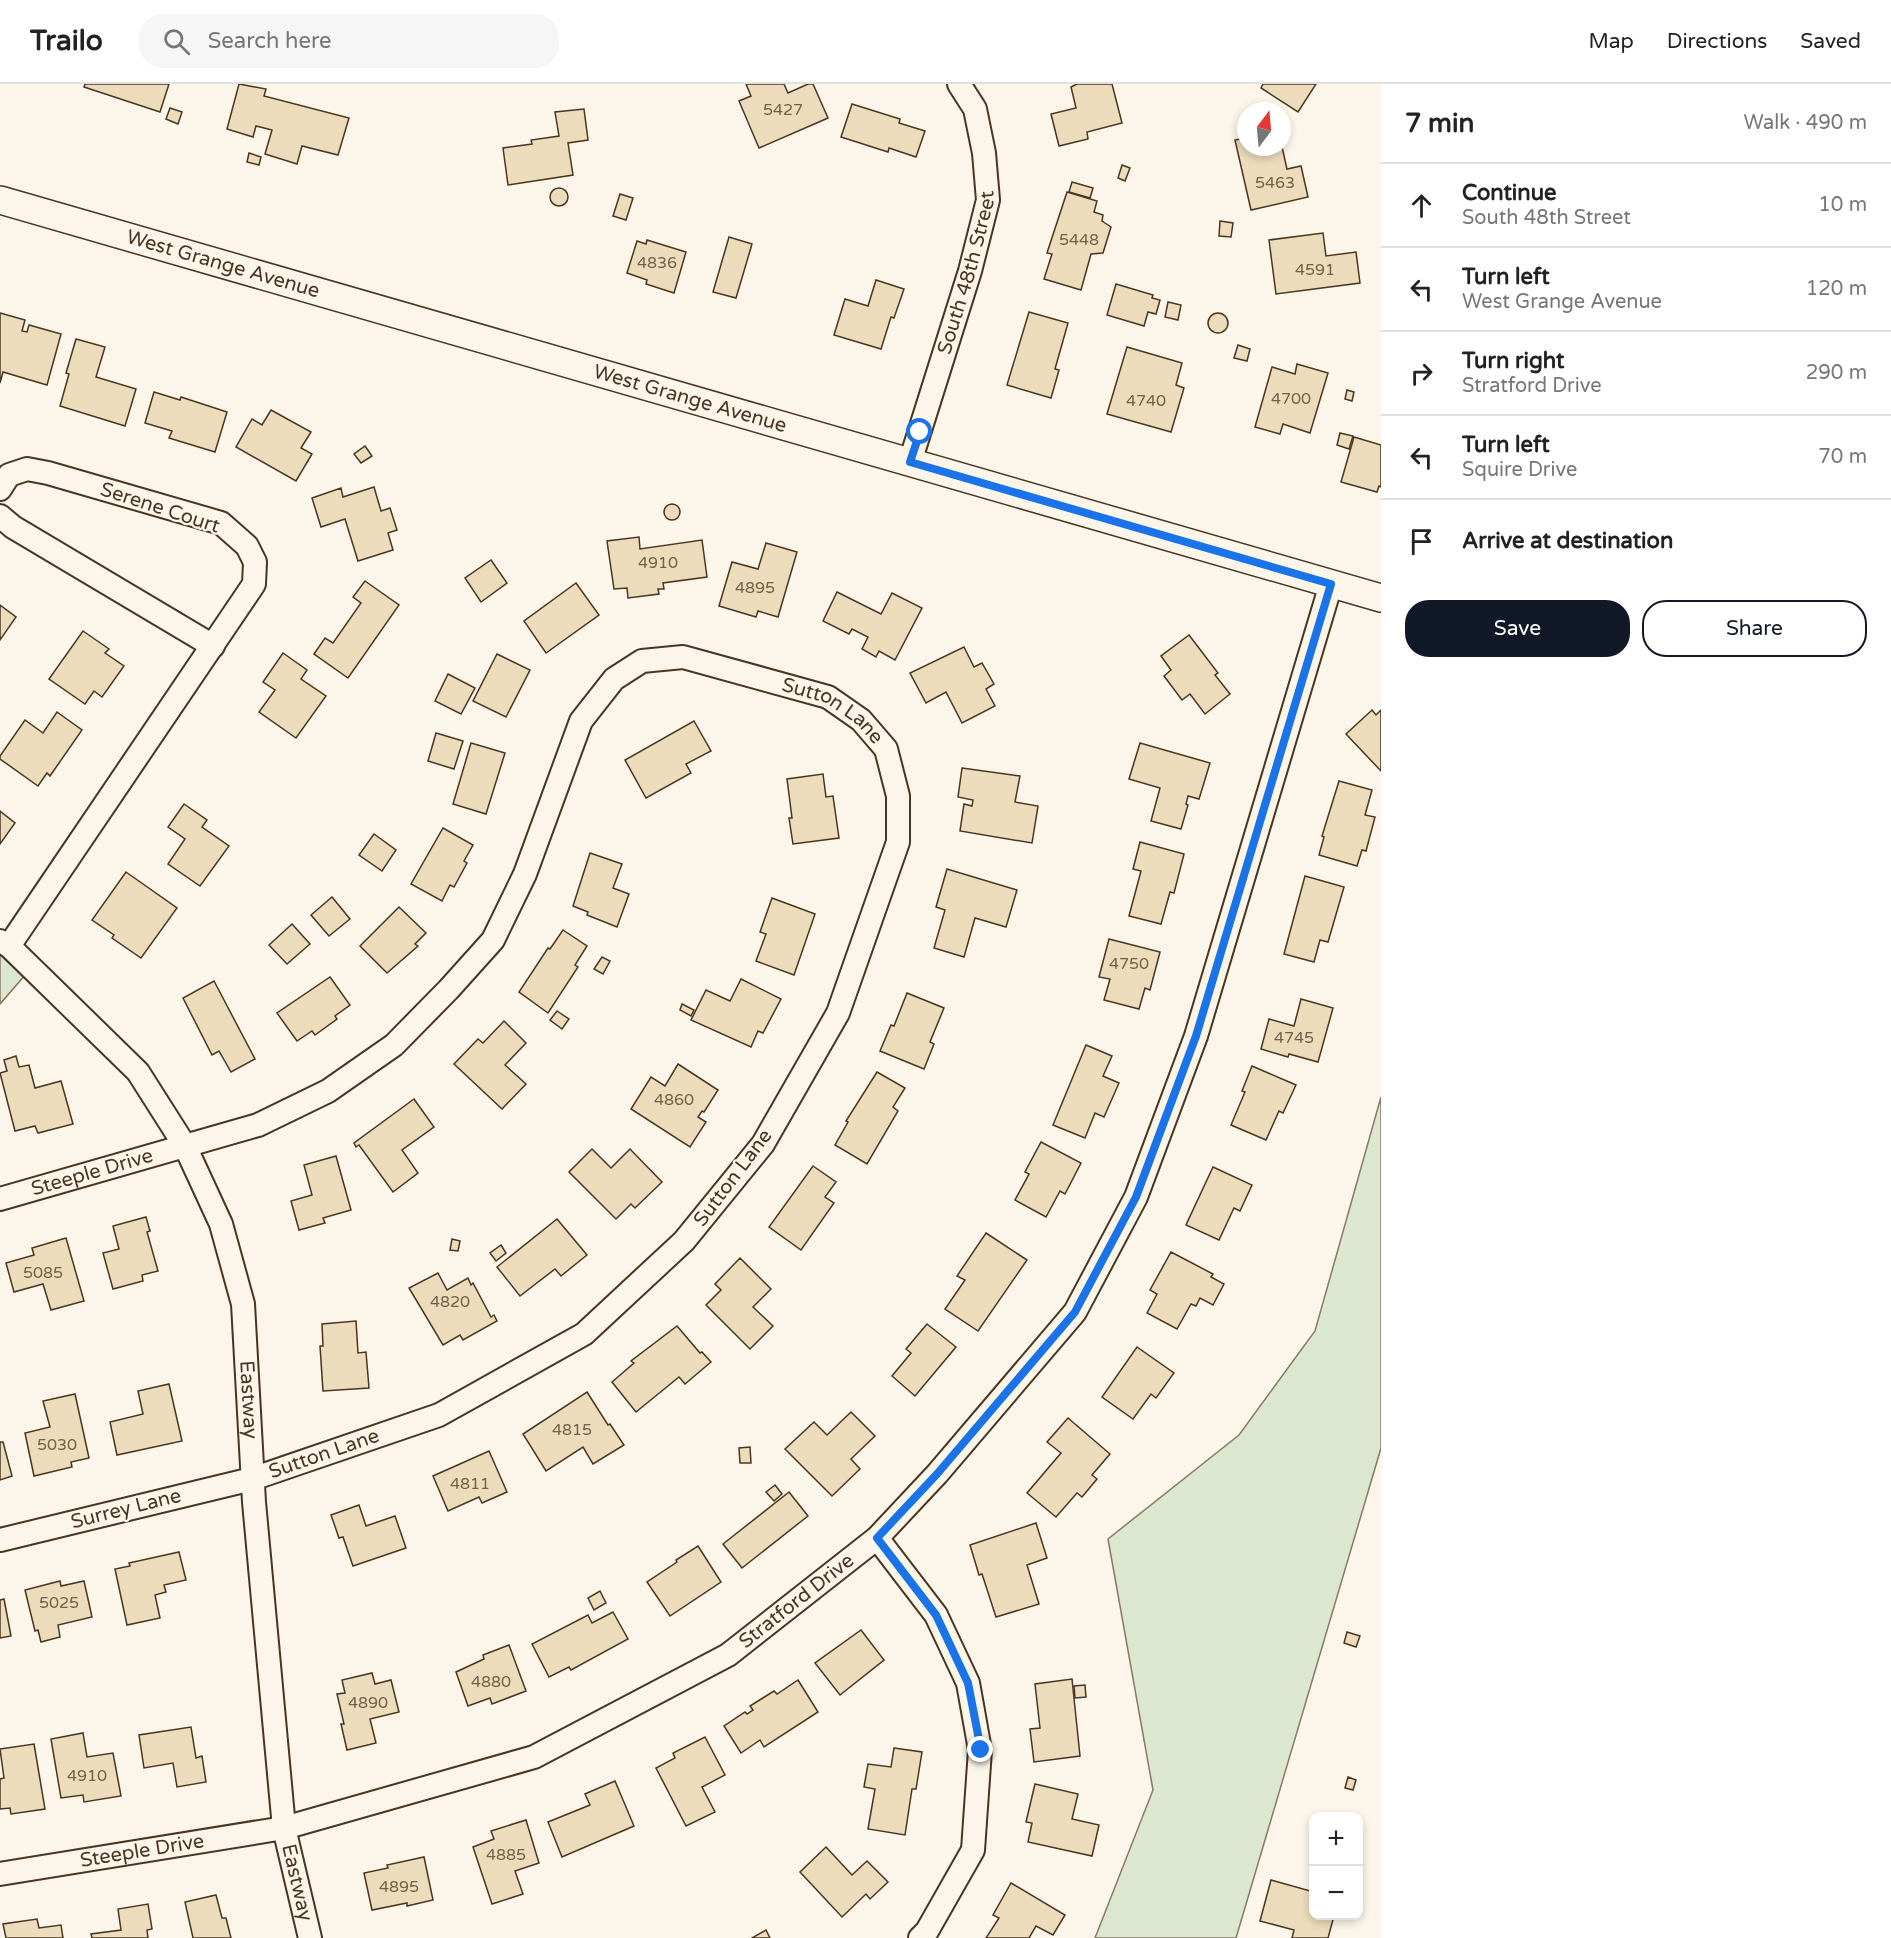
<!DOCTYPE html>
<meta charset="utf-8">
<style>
:root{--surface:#fff;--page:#f6f6f6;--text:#222;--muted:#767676;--line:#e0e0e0;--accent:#111827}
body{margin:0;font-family:"Varela Round",sans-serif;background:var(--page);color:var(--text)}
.controls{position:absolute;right:18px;bottom:18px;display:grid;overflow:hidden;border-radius:12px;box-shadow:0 3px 9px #0003}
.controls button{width:54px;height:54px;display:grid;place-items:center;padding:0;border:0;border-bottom:2px solid var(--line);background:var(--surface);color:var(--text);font:30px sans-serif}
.compass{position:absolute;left:1237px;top:18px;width:54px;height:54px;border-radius:50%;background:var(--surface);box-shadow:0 3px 9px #0003;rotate:16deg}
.stop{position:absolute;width:18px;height:18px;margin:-14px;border:4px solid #1a73e8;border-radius:50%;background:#fff}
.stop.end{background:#1a73e8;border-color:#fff;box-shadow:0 2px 6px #0008}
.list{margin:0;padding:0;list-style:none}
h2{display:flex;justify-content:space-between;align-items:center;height:78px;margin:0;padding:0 24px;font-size:26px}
h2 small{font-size:20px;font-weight:400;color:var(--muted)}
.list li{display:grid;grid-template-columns:39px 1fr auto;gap:18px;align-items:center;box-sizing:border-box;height:84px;padding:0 24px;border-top:2px solid var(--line)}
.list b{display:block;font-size:22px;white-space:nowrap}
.list p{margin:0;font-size:20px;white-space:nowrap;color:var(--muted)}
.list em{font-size:20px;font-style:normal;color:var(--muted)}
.actions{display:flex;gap:12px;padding:18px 24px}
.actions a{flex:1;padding:14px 0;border:2px solid var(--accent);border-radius:24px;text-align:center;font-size:21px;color:var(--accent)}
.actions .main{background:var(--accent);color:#fff}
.icon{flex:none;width:33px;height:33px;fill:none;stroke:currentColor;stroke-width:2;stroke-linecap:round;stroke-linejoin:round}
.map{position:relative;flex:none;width:1381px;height:1854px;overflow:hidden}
header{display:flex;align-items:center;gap:36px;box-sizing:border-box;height:84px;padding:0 30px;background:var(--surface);border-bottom:2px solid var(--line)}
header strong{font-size:28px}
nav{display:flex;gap:33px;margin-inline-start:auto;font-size:21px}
.search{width:420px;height:54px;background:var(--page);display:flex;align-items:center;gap:15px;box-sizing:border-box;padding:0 21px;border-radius:24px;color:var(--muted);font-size:22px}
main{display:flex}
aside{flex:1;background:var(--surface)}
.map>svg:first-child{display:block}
.green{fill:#dce7d0;stroke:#887966;stroke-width:1.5}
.building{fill:#ecdcbc;stroke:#4a3520;stroke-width:1.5}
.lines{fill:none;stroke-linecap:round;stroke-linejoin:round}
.minor-casing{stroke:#4a3520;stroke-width:26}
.tertiary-casing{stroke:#4a3520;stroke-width:30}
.minor{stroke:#fbf6e9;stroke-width:22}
.tertiary{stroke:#fbf6e9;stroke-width:27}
.route{stroke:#1a73e8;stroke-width:8}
.labels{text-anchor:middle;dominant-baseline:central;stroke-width:4.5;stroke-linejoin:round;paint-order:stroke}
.number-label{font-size:16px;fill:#725f47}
.street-label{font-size:20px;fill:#4a3520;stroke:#fbf6e9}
</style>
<header>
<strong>Trailo</strong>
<div class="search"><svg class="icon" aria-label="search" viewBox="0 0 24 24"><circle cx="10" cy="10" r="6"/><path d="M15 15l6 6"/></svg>Search here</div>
<nav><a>Map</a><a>Directions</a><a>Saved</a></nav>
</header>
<main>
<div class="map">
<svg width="1381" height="1854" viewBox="0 0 1381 1854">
<rect width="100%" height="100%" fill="#fbf6e9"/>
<g class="green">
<polygon points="0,870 26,890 0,920"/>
<polygon points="1381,1013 1381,1364 1236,1854 1095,1854 1153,1706 1108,1455 1239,1351 1315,1247"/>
</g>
<g class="building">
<polygon points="85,0 169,0 160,28 84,3"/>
<polygon points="239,0 266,5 264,12 349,34 338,71 302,62 297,80 265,70 272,46 256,42 253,53 227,45"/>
<polygon points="746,0 784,0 788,9 808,0 813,0 828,34 759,64 739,17 751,12"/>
<polygon points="1077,0 1112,0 1122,39 1087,48 1088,55 1059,62 1051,30 1076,24 1071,3"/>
<polygon points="1263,0 1316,0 1298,28 1261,4"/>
<polygon points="852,20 900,35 899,39 925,47 916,73 889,64 888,68 841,53"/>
<polygon points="170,24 182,28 178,40 166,35"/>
<polygon points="584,25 588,56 568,59 573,91 508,101 503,64 532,60 531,56 559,52 555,28"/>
<polygon points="1246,54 1246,63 1282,63 1287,85 1301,82 1308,113 1251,126 1235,56"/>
<polygon points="249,69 261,73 259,81 247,78"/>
<polygon points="1122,81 1130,84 1125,97 1118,94"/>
<polygon points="1072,98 1093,104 1090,114 1069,108"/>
<circle cx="559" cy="113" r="9"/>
<polygon points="1067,108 1097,117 1094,128 1103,131 1102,137 1111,143 1103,169 1091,170 1081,206 1044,195 1052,170 1047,169"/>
<polygon points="620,110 633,114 626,136 613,132"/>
<polygon points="1220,137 1233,139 1231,153 1219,152"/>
<polygon points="1323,149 1326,172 1356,168 1360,199 1276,210 1269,156"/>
<polygon points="729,153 752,160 736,214 713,208"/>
<polygon points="647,156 686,168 674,209 646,200 647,196 627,189 637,157 646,160"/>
<polygon points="876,196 904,205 894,234 891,233 881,265 834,251 845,215 868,222"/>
<polygon points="1116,200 1153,211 1152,214 1160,216 1156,230 1148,228 1144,242 1107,231"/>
<polygon points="1168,218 1181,221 1178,236 1165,233"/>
<polygon points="1029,228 1068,239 1055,285 1059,286 1051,314 1007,301"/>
<polygon points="0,229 25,236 22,247 27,248 29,241 61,250 47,301 3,288 0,299"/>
<circle cx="1218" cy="239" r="10"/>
<polygon points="76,255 105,263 96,293 136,305 125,342 60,322 69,290 66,289"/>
<polygon points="1238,261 1250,265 1247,277 1234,274"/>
<polygon points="1127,263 1182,279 1176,301 1184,304 1171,348 1107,330"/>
<polygon points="1297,280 1328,289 1310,349 1283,340 1280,350 1255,343 1272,283 1295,290"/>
<polygon points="1347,306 1354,308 1352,317 1345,315"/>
<polygon points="154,308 180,316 181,313 227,328 215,368 169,354 172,347 145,339"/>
<polygon points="271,326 311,348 301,364 312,370 296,397 236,363 252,335 262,341"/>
<polygon points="1340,349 1353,352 1349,365 1337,361"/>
<polygon points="1354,353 1381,361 1381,403 1379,402 1377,408 1341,398"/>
<polygon points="365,362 372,372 361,379 354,370"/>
<polygon points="374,403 381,427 390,424 397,446 388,449 393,466 358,477 345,435 321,443 312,414 341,404 343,413"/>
<circle cx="672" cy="428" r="8"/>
<polygon points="639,453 640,465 702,456 707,493 663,499 664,505 658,505 659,510 628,514 627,504 614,505 607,457"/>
<polygon points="766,459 797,468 778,533 758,527 756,533 719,522 732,478 758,485"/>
<polygon points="491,476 507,499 481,518 465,494"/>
<polygon points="365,497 399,521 348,594 314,570 325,554 333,559 361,519 353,513"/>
<polygon points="576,499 599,531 546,569 524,537"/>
<polygon points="837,508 881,530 892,509 922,524 895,576 879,567 876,573 862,565 868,553 852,545 849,550 823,537"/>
<polygon points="0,521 16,533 0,556"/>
<polygon points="83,547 109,565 105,569 124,582 102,613 94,607 85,620 49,595"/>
<polygon points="1189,551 1218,589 1215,591 1230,610 1205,630 1190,610 1182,616 1164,592 1171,586 1161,572"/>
<polygon points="964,563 974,583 982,579 994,600 986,605 995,622 962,639 946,608 926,619 910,589"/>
<polygon points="283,569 307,586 301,595 326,612 296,654 259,628 275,606 263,598"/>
<polygon points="497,570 530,586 506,633 473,617"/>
<polygon points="448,590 475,604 461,630 435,617"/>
<polygon points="1372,626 1376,631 1381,626 1381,687 1346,650"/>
<polygon points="57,628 82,646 50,692 47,689 38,702 0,675 0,672 25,636 43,649"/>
<polygon points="694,637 711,667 686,680 691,689 646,714 625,676"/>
<polygon points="436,649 463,657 454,685 428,677"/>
<polygon points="471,659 505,669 486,730 453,720"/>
<polygon points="1140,659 1210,679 1199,715 1188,712 1186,720 1188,721 1181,745 1151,737 1160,704 1129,695"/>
<polygon points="962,684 1020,692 1015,718 1038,722 1032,759 960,747 964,720 972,722 973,716 958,713"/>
<polygon points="823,690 826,713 833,712 839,754 793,760 789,734 792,734 787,695"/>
<polygon points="1339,697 1372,706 1365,731 1375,733 1366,767 1362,766 1357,782 1319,771 1324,753 1322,752"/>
<polygon points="184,720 207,736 202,743 229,762 200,802 168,780 185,755 168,743"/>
<polygon points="0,727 15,739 0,760"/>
<polygon points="443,744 473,761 464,777 467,779 454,803 450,801 442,817 411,800"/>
<polygon points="374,750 396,766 382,787 359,771"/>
<polygon points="1140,758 1184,770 1174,809 1170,808 1161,840 1129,832 1141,787 1133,785"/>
<polygon points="590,769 622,780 613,804 629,810 617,843 587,831 588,828 573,822"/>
<polygon points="947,785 1017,806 1006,843 975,834 964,873 934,864 945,826 936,823"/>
<polygon points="126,788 177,824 141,874 112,854 114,851 92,836"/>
<polygon points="1305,792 1344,803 1328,858 1320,856 1314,878 1284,870"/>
<polygon points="332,813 350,835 329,852 311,831"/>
<polygon points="772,814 815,830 794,891 756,877 766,850 760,848"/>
<polygon points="399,823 426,849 415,860 418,862 387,889 360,862"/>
<polygon points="292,840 310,860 287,880 269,861"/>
<polygon points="563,846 587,862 575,881 578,883 548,929 519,908 548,864 550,865"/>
<polygon points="1109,855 1160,868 1150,906 1145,904 1139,925 1104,916 1110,895 1099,893"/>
<polygon points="602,873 610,877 603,890 594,885"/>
<polygon points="330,893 350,921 335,932 337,935 315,951 312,947 297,957 277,929"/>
<polygon points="741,895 781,915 763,949 758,947 751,963 691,936 706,906 730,917"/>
<polygon points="214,897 255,975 231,988 219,967 212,971 183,914"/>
<polygon points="907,909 944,924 930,958 934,960 924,985 880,967 891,941 894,942"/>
<polygon points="1301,915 1333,924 1318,978 1289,970 1288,973 1261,965 1269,935 1294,942"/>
<polygon points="682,920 694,926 691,932 680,926"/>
<polygon points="557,927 569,935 562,945 550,936"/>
<polygon points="504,937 526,959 505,981 526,1000 502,1025 454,980 478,955 483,959"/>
<polygon points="1086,961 1112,972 1103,992 1119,999 1104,1033 1095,1029 1085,1054 1053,1041"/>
<polygon points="16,972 19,983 29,981 35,1004 61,997 73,1040 38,1049 35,1042 15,1047 0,989 7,987 4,976"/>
<polygon points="678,980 718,1006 704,1028 702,1027 698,1033 706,1038 690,1063 631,1025 651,993 665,1002"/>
<polygon points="1252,982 1296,1001 1283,1029 1279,1027 1266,1056 1231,1041 1245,1008 1242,1007"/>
<polygon points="877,988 905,1004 893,1023 898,1027 867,1080 835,1061 848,1038 846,1037"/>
<polygon points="414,1015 434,1043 402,1066 418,1089 393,1108 359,1061 356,1063 354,1059"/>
<polygon points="1041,1058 1081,1079 1065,1110 1060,1107 1046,1133 1015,1116 1029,1090 1025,1088"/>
<polygon points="592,1065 611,1084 630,1065 662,1098 635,1124 631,1120 616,1135 569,1088"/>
<polygon points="336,1072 351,1126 323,1134 325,1139 299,1146 291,1117 312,1111 304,1081"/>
<polygon points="813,1082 836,1098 825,1113 834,1119 801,1166 769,1143"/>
<polygon points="1213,1083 1252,1101 1240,1127 1234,1124 1219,1156 1186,1141"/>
<polygon points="146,1133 150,1147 147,1148 158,1187 142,1191 143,1197 113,1205 103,1169 119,1165 113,1142"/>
<polygon points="557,1135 587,1171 561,1192 555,1185 520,1212 497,1183"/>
<polygon points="986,1149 1027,1176 978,1247 945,1225 965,1196 957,1192"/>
<polygon points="66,1154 84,1217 51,1226 43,1200 14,1208 6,1179 34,1171 32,1164"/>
<polygon points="452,1155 460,1157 458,1167 450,1166"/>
<polygon points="501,1161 506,1169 496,1177 490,1169"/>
<polygon points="1171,1168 1213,1190 1211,1193 1224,1200 1213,1221 1200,1214 1196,1222 1191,1220 1177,1245 1147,1229 1157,1210 1150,1206"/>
<polygon points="740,1174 771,1205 753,1223 773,1242 750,1265 706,1221 721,1206 715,1200"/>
<polygon points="438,1189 447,1206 468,1194 471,1201 473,1199 491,1233 494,1231 497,1237 463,1256 460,1251 443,1261 409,1204"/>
<polygon points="356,1237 358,1269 366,1268 369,1304 323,1307 320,1262 323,1262 322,1240"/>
<polygon points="927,1240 956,1263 915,1312 892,1292 911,1269 906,1265"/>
<polygon points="677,1242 700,1269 702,1268 711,1278 685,1300 679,1293 636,1328 612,1298 634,1279 631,1277"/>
<polygon points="1137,1263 1174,1289 1156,1314 1151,1310 1133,1335 1102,1313"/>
<polygon points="169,1300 182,1357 117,1371 110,1338 143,1330 138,1307"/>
<polygon points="587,1308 608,1341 610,1340 624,1361 593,1380 583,1363 546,1387 523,1350"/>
<polygon points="75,1310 89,1374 71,1378 72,1383 34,1392 25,1349 50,1343 43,1317"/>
<polygon points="851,1328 875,1352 851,1375 860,1385 832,1412 785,1365 814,1338 827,1351"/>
<polygon points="1068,1334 1110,1370 1092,1391 1097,1395 1082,1413 1077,1409 1056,1433 1027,1409 1061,1369 1047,1358"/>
<polygon points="0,1358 3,1358 12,1392 0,1396"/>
<polygon points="750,1363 751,1379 740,1379 739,1364"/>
<polygon points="489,1367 507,1408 482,1419 479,1413 448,1427 433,1392"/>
<polygon points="775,1401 782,1410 774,1417 766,1408"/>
<polygon points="789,1408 808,1432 742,1484 723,1460"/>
<polygon points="359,1421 366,1442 395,1432 406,1464 353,1482 343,1453 339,1454 331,1431"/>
<polygon points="1036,1439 1047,1474 1027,1481 1039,1520 996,1533 982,1490 979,1491 970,1461"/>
<polygon points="698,1462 721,1498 670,1532 647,1498 677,1478 676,1476"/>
<polygon points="179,1468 186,1496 164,1501 166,1508 155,1511 160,1534 127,1541 115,1485 130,1482 129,1479"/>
<polygon points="60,1497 61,1502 84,1497 92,1533 58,1541 60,1553 41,1558 38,1546 35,1547 25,1506"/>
<polygon points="600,1507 606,1519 594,1526 588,1514"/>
<polygon points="4,1515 11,1552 0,1554 0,1516"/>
<polygon points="613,1528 628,1555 571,1586 569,1583 549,1593 532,1560 588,1531 592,1539"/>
<polygon points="861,1546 884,1576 840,1611 815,1579"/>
<polygon points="1347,1548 1360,1552 1356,1563 1344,1559"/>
<polygon points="509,1561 526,1607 492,1620 490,1614 468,1622 456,1588 484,1575 483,1571"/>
<polygon points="372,1589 375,1600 391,1596 399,1628 370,1635 376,1659 347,1666 341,1640 344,1640 337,1610 345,1609 342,1596"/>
<polygon points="1072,1595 1080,1672 1034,1678 1030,1645 1040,1644 1035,1600"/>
<polygon points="798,1596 818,1628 764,1663 760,1656 741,1669 724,1642 745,1628 747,1630 753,1626 750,1622 774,1607 777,1610"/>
<polygon points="1085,1601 1086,1613 1075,1614 1074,1602"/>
<polygon points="191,1643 196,1674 202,1672 206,1698 177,1703 173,1679 144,1684 139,1651"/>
<polygon points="83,1649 87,1673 113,1669 121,1712 84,1718 83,1711 61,1714 51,1655"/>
<polygon points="705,1653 725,1691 702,1703 715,1728 686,1742 656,1684 675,1674 673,1669"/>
<polygon points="34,1660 45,1725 11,1730 10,1724 0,1725 0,1695 4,1694 0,1665"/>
<polygon points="894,1664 922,1668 916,1705 912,1705 905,1751 868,1745 875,1705 864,1703 868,1680 891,1683"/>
<polygon points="1348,1693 1356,1696 1353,1706 1345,1704"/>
<polygon points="615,1697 634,1742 562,1773 548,1738 590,1721 585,1710"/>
<polygon points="1035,1700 1078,1710 1072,1735 1099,1741 1092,1772 1028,1758 1032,1739 1026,1738"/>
<polygon points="526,1736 539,1779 515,1787 523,1810 492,1820 473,1763 494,1755 491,1747"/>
<polygon points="826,1763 852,1791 867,1777 888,1798 870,1815 866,1810 842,1833 800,1788"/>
<polygon points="424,1773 433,1816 407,1822 407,1819 372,1826 364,1789 388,1784 387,1781"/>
<polygon points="1271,1796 1314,1808 1314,1832 1334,1832 1328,1854 1292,1854 1294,1846 1260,1837"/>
<polygon points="1011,1799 1065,1831 1053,1851 1036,1842 1029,1854 986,1854 999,1834 993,1831"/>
<polygon points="216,1811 222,1834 226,1834 231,1854 193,1854 185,1818"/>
<polygon points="148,1820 152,1845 147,1846 148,1854 92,1854 91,1850 121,1846 118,1825"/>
<polygon points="37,1835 39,1844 61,1841 63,1854 6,1854 3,1840"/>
<polygon points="766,1846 770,1854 752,1854"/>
</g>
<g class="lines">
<defs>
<g id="minor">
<path id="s1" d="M 910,378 L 970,187 L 988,116 L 984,69 L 975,25 L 959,0"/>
<polyline points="0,405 9,391 27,385 48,389 221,439 247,462 255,478 254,500 9,862"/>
<polyline points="0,432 13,443 213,562"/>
<path id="s2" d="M 0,857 L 9,862 L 138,988 L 185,1062 L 221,1140 L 243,1220 L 254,1418 L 284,1744 L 310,1854"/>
<path id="s3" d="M 0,1115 L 258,1041 L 328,1007 L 394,961 L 449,905 L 493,856 L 525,790 L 581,637 L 614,595 L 642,577 L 683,573 L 828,613 L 861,636 L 886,665 L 898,712 L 898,758 L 838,929 L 763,1060 L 684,1157 L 584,1250 L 439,1331 L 252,1395 L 0,1456"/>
<polyline points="877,1454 936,1531 968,1599 980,1666 973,1766 927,1847 920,1854"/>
<path id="s4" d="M 0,1790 L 284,1744 L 534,1673 L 728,1571 L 877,1454 L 937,1390 L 1075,1228 L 1136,1113 L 1196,952 L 1331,500"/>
</g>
<g id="tertiary">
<path id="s5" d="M 0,116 L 1381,514"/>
</g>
</defs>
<use href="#minor" class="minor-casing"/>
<use href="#tertiary" class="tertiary-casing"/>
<use href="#minor" class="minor"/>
<use href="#tertiary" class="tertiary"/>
</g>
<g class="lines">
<polyline class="route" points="920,348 910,378 1331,500 1196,952 1136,1113 1075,1228 937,1390 877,1454 936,1531 968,1599 981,1666"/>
</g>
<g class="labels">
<g class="number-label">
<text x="783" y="26">5427</text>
<text x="1275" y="99">5463</text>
<text x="1079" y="156">5448</text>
<text x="657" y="179">4836</text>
<text x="1315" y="186">4591</text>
<text x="1291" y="315">4700</text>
<text x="1146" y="317">4740</text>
<text x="658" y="479">4910</text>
<text x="755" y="504">4895</text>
<text x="1129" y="880">4750</text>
<text x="1294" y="954">4745</text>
<text x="674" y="1016">4860</text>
<text x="43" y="1189">5085</text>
<text x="450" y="1218">4820</text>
<text x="572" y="1346">4815</text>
<text x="57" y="1361">5030</text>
<text x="470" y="1400">4811</text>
<text x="59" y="1519">5025</text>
<text x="491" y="1598">4880</text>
<text x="368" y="1619">4890</text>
<text x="87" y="1692">4910</text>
<text x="506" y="1771">4885</text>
<text x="399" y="1803">4895</text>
</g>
<g class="street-label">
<text stroke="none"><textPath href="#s5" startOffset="232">West Grange Avenue</textPath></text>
<text stroke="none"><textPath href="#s1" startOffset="198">South 48th Street</textPath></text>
<text stroke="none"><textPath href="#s5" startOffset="718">West Grange Avenue</textPath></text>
<text transform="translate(160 424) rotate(18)">Serene Court</text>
<text stroke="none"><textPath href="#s3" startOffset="1096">Sutton Lane</textPath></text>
<text stroke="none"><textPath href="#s3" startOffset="96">Steeple Drive</textPath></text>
<text transform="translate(733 1094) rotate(-53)">Sutton Lane</text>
<text stroke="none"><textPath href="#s2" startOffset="543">Eastway</textPath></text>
<text transform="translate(324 1370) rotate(-19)">Sutton Lane</text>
<text transform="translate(126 1425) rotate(-14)">Surrey Lane</text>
<text stroke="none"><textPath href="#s4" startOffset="854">Stratford Drive</textPath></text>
<text stroke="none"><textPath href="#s4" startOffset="144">Steeple Drive</textPath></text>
<text stroke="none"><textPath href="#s2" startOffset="1029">Eastway</textPath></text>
</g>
</g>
</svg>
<div class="controls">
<button>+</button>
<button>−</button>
</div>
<svg class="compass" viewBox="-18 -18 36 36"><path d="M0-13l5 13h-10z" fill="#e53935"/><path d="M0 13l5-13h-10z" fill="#767676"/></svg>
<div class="stop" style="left:920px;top:348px"></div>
<div class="stop end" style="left:981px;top:1666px"></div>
</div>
<aside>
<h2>7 min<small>Walk · 490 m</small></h2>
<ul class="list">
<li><svg class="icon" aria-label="ahead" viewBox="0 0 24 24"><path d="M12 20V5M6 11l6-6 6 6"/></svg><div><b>Continue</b><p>South 48th Street</p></div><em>10 m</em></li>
<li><svg class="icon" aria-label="left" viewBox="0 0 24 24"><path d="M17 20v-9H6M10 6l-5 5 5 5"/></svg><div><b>Turn left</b><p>West Grange Avenue</p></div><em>120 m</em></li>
<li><svg class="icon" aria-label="right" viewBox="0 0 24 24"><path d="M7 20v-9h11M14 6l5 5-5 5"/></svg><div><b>Turn right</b><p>Stratford Drive</p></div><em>290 m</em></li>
<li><svg class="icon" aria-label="left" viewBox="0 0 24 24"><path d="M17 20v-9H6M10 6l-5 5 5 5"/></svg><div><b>Turn left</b><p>Squire Drive</p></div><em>70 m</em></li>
<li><svg class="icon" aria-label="arrive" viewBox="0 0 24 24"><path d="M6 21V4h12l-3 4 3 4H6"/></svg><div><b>Arrive at destination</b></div></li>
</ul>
<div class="actions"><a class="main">Save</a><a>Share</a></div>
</aside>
</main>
